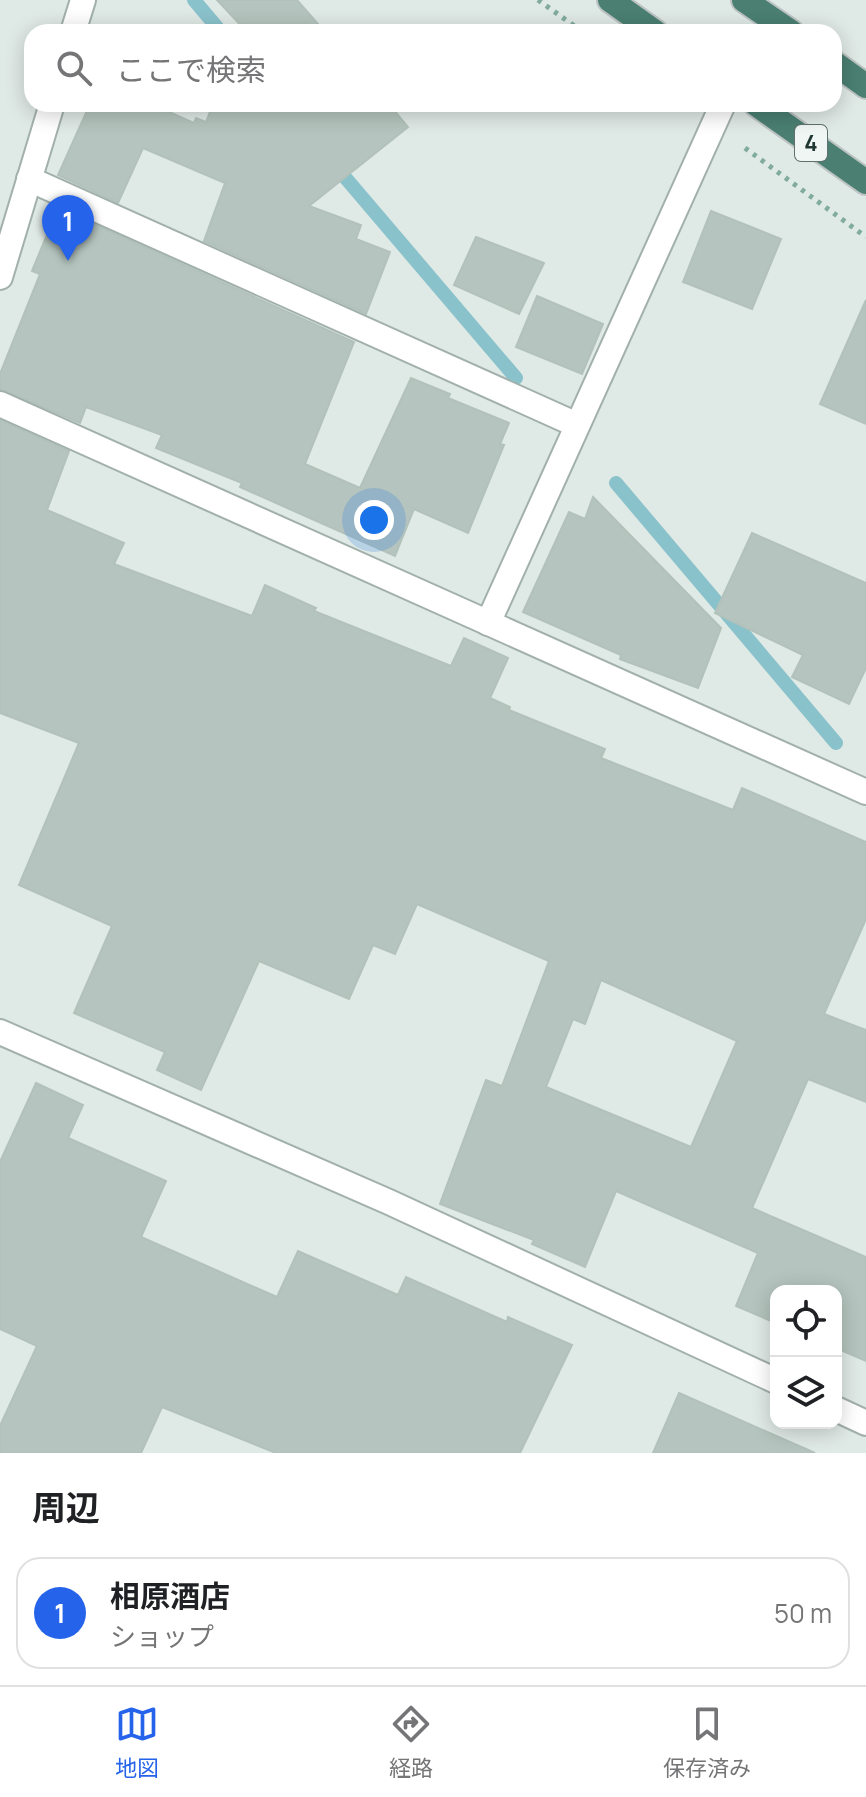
<!DOCTYPE html>
<html lang="ja">
<meta charset="utf-8">
<style>
:root{--surface:#fff;--page:#f2f2f2;--text:#202124;--muted:#757577;--line:#e0e0e0;--accent:#2563eb}
body{margin:0;font-family:Manrope,"Noto Sans JP",sans-serif;background:var(--page);color:var(--text)}
.controls{position:absolute;right:24px;bottom:24px;display:grid;overflow:hidden;border-radius:16px;box-shadow:0 4px 20px #0003}
.controls button{width:72px;height:72px;display:grid;place-items:center;padding:0;border:0;border-bottom:2px solid var(--line);background:var(--surface);color:var(--text);font:40px sans-serif}
.you{position:absolute;left:374px;top:520px;width:28px;height:28px;margin:-20px;border:6px solid #fff;border-radius:50%;background:#1a73e8;box-shadow:0 0 0 12px #1a73e833}
.badge{display:grid;place-items:center;width:52px;height:52px;border-radius:50%;background:var(--accent);color:#fff;font-size:26px;font-weight:700}
.pin{position:absolute;translate:-50% -66px;filter:drop-shadow(0 2px 4px #0008)}
.pin::after{content:'';position:absolute;top:42px;width:28px;height:24px;background:inherit;clip-path:polygon(0 0,100% 0,50% 100%)}
.list{margin:0;padding:0;list-style:none}
h2{display:flex;justify-content:space-between;align-items:center;height:104px;margin:0;padding:0 32px;font-size:34px}
h2 small{font-size:26px;font-weight:400;color:var(--muted)}
.list li{display:grid;grid-template-columns:52px 1fr auto;gap:24px;align-items:center;box-sizing:border-box;height:112px;margin:0 16px 16px;padding:0 16px;border:2px solid var(--line);border-radius:24px}
.list b{display:block;font-size:30px;white-space:nowrap}
.list p{margin:0;font-size:26px;white-space:nowrap;color:var(--muted)}
.list em{font-size:26px;font-style:normal;color:var(--muted)}
.icon{flex:none;width:44px;height:44px;fill:none;stroke:currentColor;stroke-width:2;stroke-linecap:round;stroke-linejoin:round}
.map{position:relative;flex:none;width:866px;height:1453px;overflow:hidden}
.search{position:absolute;background:var(--surface);box-shadow:0 4px 20px #0003;left:24px;right:24px;top:24px;height:88px;display:flex;align-items:center;gap:20px;box-sizing:border-box;padding:0 28px;border-radius:24px;color:var(--muted);font-size:30px}
.sheet{height:232px;background:var(--surface)}
nav{display:flex;justify-content:space-around;align-items:center;box-sizing:border-box;height:112px;border-top:2px solid var(--line);background:var(--surface);font-size:22px;color:var(--muted)}
nav a{display:grid;justify-items:center;gap:4px}
nav .on{color:var(--accent)}
.map>svg:first-child{display:block}
.lines{fill:none;stroke-linecap:round;stroke-linejoin:round}
.stream{stroke:#8ac2cb;stroke-width:14}
.building{fill:#b5c4be;stroke:#b2c2bb;stroke-width:2;fill-rule:evenodd}
.minor-casing{stroke:#a2b0ac;stroke-width:28}
.trunk-casing{stroke:#bcc3c2;stroke-width:28}
.path{stroke:#81ab9e;stroke-width:5;stroke-dasharray:4 6;stroke-linecap:butt}
.minor{stroke:#fff;stroke-width:24}
.trunk{stroke:#4a7f72;stroke-width:24}
.labels{text-anchor:middle;dominant-baseline:central;stroke-width:6;stroke-linejoin:round;paint-order:stroke}
.shield{fill:#eff6f3;stroke:#5f716c;stroke-width:2}
.shield-label{font-size:22px;font-weight:bold;fill:#213832}
</style>
<div class="map">
<svg width="866" height="1453" viewBox="0 0 866 1453">
<rect width="100%" height="100%" fill="#dfe9e5"/>
<g class="lines">
<g class="stream">
<polyline points="194,0 221,32"/>
<polyline points="332,162 516,378"/>
<polyline points="616,483 836,743"/>
</g>
</g>
<g class="building">
<polygon points="217,0 297,0 325,32 247,32"/>
<polygon points="90,104 151,104 194,123 196,118 206,122 213,104 389,104 408,127 309,206 361,225 356,239 390,252 366,314 204,241 225,183 143,148 118,203 58,175"/>
<polygon points="58,208 354,342 305,464 360,488 411,378 450,394 448,398 509,423 500,444 504,445 468,533 414,509 395,556 240,487 242,483 156,448 162,435 86,407 80,423 0,389 0,374 40,274 32,271"/>
<polygon points="711,211 781,239 752,309 683,282"/>
<polygon points="476,237 544,263 519,314 454,285"/>
<polygon points="537,296 603,324 582,374 516,347"/>
<polygon points="866,300 866,424 820,404"/>
<path d="M 0,420 L 69,451 L 47,510 L 124,543 L 114,564 L 252,616 L 265,585 L 316,608 L 314,611 L 451,666 L 464,638 L 508,658 L 490,698 L 510,707 L 509,710 L 605,749 L 601,758 L 733,810 L 742,788 L 866,842 L 866,919 L 824,1014 L 866,1030 L 866,1102 L 808,1079 L 752,1208 L 866,1257 L 866,1361 L 836,1348 L 836,1291 L 776,1291 L 776,1323 L 736,1306 L 758,1253 L 616,1191 L 585,1267 L 532,1244 L 534,1240 L 440,1204 L 486,1080 L 502,1086 L 549,961 L 417,904 L 395,954 L 373,945 L 349,999 L 259,961 L 201,1090 L 157,1070 L 165,1052 L 74,1013 L 112,926 L 19,885 L 79,743 L 0,713 ZM 601,980 L 737,1041 L 691,1147 L 546,1087 L 573,1019 L 585,1024 Z"/>
<polygon points="593,497 721,628 698,688 620,659 621,655 523,612 569,512 585,519"/>
<polygon points="752,533 866,583 866,668 849,704 792,677 803,655 715,613"/>
<polygon points="36,1083 83,1105 68,1138 166,1181 141,1237 277,1297 298,1251 398,1295 406,1277 507,1322 508,1317 572,1345 520,1453 276,1453 162,1407 141,1453 0,1453 0,1426 37,1346 0,1329 0,1162"/>
<polygon points="679,1393 815,1453 653,1453"/>
</g>
<g class="lines">
<defs>
<g id="minor">
<polyline points="73,32 83,0"/>
<polyline points="29,179 577,425"/>
<polyline points="0,277 52,104"/>
<polyline points="0,404 866,792"/>
<polyline points="488,623 723,104"/>
<polyline points="0,1032 389,1202 776,1381"/>
<polyline points="836,1409 866,1423"/>
</g>
<g id="trunk">
<polyline points="610,0 655,32"/>
<polyline points="744,0 791,32"/>
<polyline points="834,63 866,86"/>
<polyline points="756,104 866,182"/>
</g>
</defs>
<use href="#minor" class="minor-casing"/>
<use href="#trunk" class="trunk-casing"/>
<g class="path">
<polyline points="538,0 583,32"/>
<polyline points="745,148 866,237"/>
</g>
<use href="#minor" class="minor"/>
<use href="#trunk" class="trunk"/>
</g>
<g class="labels">
<rect class="shield" x="795" y="125" width="32" height="36" rx="6"/>
<g class="shield-label">
<text x="811" y="143">4</text>
</g>
</g>
</svg>
<div class="controls">
<button><svg class="icon" aria-label="locate" viewBox="0 0 24 24"><circle cx="12" cy="12" r="6"/><path d="M12 2v4M12 18v4M2 12h4M18 12h4"/></svg></button>
<button><svg class="icon" aria-label="layers" viewBox="0 0 24 24"><path d="M12 4l9 5-9 5-9-5zM3 14l9 5 9-5"/></svg></button>
</div>
<div class="you"></div>
<div class="pin badge" style="left:68px;top:261px">1</div>
<div class="search"><svg class="icon" aria-label="search" viewBox="0 0 24 24"><circle cx="10" cy="10" r="6"/><path d="M15 15l6 6"/></svg>ここで検索</div>
</div>
<section class="sheet">
<h2>周辺<small></small></h2>
<ul class="list">
<li><span class="badge">1</span><div><b>相原酒店</b><p>ショップ</p></div><em>50 m</em></li>
</ul>
</section>
<nav>
<a class="on"><svg class="icon" aria-label="map" viewBox="0 0 24 24"><path d="M3 6l6-2 6 2 6-2v14l-6 2-6-2-6 2zM9 4v14M15 6v14"/></svg>地図</a>
<a><svg class="icon" aria-label="directions" viewBox="0 0 24 24"><path d="M12 3l9 9-9 9-9-9zM9 14v-3h6M13 9l2 2-2 2"/></svg>経路</a>
<a><svg class="icon" aria-label="saved" viewBox="0 0 24 24"><path d="M7 4h10v16l-5-4-5 4z"/></svg>保存済み</a>
</nav>
